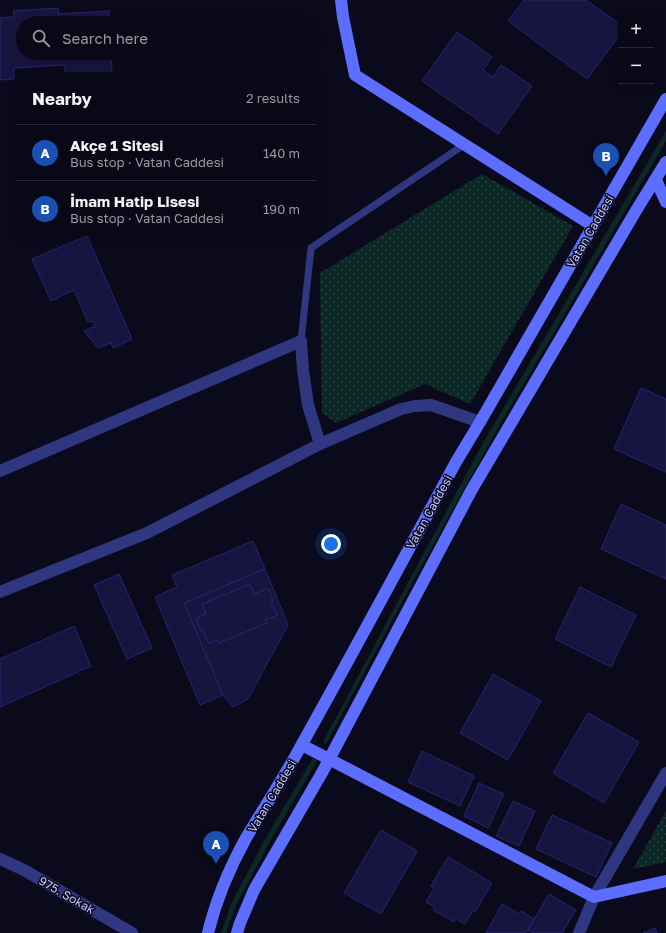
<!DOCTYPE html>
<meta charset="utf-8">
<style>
:root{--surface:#080816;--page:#161623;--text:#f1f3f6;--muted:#989aa1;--line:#292935;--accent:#00f1ec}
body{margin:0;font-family:"Golos Text",sans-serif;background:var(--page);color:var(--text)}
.controls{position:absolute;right:12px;top:12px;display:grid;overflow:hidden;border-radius:0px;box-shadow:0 2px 6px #0003}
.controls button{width:36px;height:36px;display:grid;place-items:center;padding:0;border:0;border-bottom:1px solid var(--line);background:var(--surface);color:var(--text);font:20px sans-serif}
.you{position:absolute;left:331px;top:544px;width:14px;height:14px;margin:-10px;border:3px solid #fff;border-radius:50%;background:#1a73e8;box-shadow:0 0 0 6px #1a73e833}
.badge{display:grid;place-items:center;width:26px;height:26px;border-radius:50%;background:var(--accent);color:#fff;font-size:13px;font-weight:700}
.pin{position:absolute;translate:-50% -33px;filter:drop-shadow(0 1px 2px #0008)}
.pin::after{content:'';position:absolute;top:21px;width:14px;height:12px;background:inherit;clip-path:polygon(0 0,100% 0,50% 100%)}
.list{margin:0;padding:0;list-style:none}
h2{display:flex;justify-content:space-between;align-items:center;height:52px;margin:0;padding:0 16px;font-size:17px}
h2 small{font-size:13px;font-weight:400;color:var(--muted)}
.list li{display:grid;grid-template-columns:26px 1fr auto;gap:12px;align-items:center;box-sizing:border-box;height:56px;padding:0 16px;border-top:1px solid var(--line)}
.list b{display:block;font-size:15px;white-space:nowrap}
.list p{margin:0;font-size:13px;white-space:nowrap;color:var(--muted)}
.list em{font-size:13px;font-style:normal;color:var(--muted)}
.icon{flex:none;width:22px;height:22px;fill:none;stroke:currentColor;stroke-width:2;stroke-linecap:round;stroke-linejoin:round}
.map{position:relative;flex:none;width:666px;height:933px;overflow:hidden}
.search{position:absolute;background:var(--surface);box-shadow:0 2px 6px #0003;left:16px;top:16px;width:300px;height:44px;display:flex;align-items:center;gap:10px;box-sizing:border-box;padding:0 14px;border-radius:22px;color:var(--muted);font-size:15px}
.panel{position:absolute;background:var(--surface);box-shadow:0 2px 6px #0003;left:16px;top:72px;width:300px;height:164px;border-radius:0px}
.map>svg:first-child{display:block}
.grass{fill:#0c2824}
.park{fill:url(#park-dots)}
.building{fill:#181440;stroke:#29246e;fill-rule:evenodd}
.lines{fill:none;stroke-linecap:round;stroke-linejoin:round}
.lane{stroke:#303781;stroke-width:7}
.street{stroke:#303781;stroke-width:12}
.secondary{stroke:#5d6dff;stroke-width:12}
.labels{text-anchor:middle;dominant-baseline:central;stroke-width:3;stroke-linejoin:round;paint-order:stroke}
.street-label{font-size:12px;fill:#c6c6ff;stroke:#0b0a1d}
</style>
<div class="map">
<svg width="666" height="933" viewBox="0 0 666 933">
<defs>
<pattern id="park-dots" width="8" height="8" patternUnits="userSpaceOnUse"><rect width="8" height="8" fill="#0c2824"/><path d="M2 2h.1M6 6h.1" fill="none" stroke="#2e4645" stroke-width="1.8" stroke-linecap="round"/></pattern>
</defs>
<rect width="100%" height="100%" fill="#0b0a1d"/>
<g class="grass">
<polygon points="666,131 666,141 498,428 415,578 326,744 323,742 404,590 483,443"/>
<polygon points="313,758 317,761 272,838 236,905 226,933 221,933 231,904 265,839"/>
</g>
<g class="park">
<polygon points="482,174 573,226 470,404 425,384 336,423 322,413 320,273"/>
<polygon points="666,811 666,862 633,869"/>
</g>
<g class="building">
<polygon points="524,0 586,0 621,25 621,33 587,79 508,21"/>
<polygon points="58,8 59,14 109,11 109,23 23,23 23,53 111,53 112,73 65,73 65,65 14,68 14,79 0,80 0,18 14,17 13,11"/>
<polygon points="457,32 492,57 483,70 493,77 501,65 532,86 498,134 422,81"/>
<polygon points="87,236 132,339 113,348 111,343 98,348 84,331 95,326 93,321 88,322 74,290 51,301 32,259"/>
<polygon points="641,388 666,399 666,472 614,449"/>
<polygon points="621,504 666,525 666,579 601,549"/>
<polygon points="253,541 265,569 184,603 223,695 200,705 155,597 177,587 172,575"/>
<path d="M 265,569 L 288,625 L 248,699 L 233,707 L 223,695 L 184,603 ZM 250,584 L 254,594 L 268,588 L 273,601 L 271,602 L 277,615 L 265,620 L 267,623 L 219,643 L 217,640 L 209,644 L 203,630 L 201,631 L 196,618 L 206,614 L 202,604 Z"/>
<polygon points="119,574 152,648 127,659 94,585"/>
<polygon points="250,584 254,594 268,588 273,601 271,602 277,615 265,620 267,623 219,643 217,640 209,644 203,630 201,631 196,618 206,614 202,604"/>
<polygon points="580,587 636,615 611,667 555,639"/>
<polygon points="74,626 91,666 0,707 0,659"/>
<polygon points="493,674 541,701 508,760 460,733"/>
<polygon points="588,713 639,742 604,803 553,773"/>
<polygon points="422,751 474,776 460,806 408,782"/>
<polygon points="479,783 504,794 488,828 464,816"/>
<polygon points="513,801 535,811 519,846 496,836"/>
<polygon points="552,815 612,843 596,877 536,849"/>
<polygon points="381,830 417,851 381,914 344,893"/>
<polygon points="448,857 492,883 475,912 473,910 465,924 456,919 454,922 433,910 435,907 426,902 434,888 431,886"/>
<polygon points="549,894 576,910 562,933 534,933 528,930"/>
<polygon points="502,904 519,914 521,911 534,919 526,933 486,933"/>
<polygon points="655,928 657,933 643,933"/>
</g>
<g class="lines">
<polyline class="lane" points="301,341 311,248 465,144"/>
<g class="street">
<polyline points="0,471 301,341 303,370 308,405 320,444"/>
<polyline points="0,592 147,533 320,444 401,409 415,406 431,405 480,422"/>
<polyline points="0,859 24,870 132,933"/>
<polyline points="579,933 594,897 666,773"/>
</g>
<g class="secondary">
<polyline points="341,0 343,17 355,75 593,226"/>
<polyline points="656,180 666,202"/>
<polyline points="302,745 594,897 666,881"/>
<path d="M 208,933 C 216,900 230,867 246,838 C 265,806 285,776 302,744 C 354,651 405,556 456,462 L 480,422 L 666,99"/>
<polyline points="237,933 240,923 254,890 323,771 471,491 637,209 666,162"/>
</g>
</g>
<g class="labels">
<g class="street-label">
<text transform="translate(590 231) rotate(-60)">Vatan Caddesi</text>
<text transform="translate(429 512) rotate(-61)">Vatan Caddesi</text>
<text transform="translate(272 796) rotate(-59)">Vatan Caddesi</text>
<text transform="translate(67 895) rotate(30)">975. Sokak</text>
</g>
</g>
</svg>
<div class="controls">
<button>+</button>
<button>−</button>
</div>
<div class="you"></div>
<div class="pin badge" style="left:216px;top:864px;background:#1a4fb4">A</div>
<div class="pin badge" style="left:606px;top:176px;background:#1a4fb4">B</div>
<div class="search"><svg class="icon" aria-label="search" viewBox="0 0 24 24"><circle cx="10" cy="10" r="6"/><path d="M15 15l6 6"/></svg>Search here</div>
<section class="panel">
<h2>Nearby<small>2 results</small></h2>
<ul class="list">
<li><span class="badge" style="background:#1a4fb4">A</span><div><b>Akçe 1 Sitesi</b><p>Bus stop · Vatan Caddesi</p></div><em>140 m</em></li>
<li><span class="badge" style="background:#1a4fb4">B</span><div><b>İmam Hatip Lisesi</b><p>Bus stop · Vatan Caddesi</p></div><em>190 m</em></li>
</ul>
</section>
</div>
